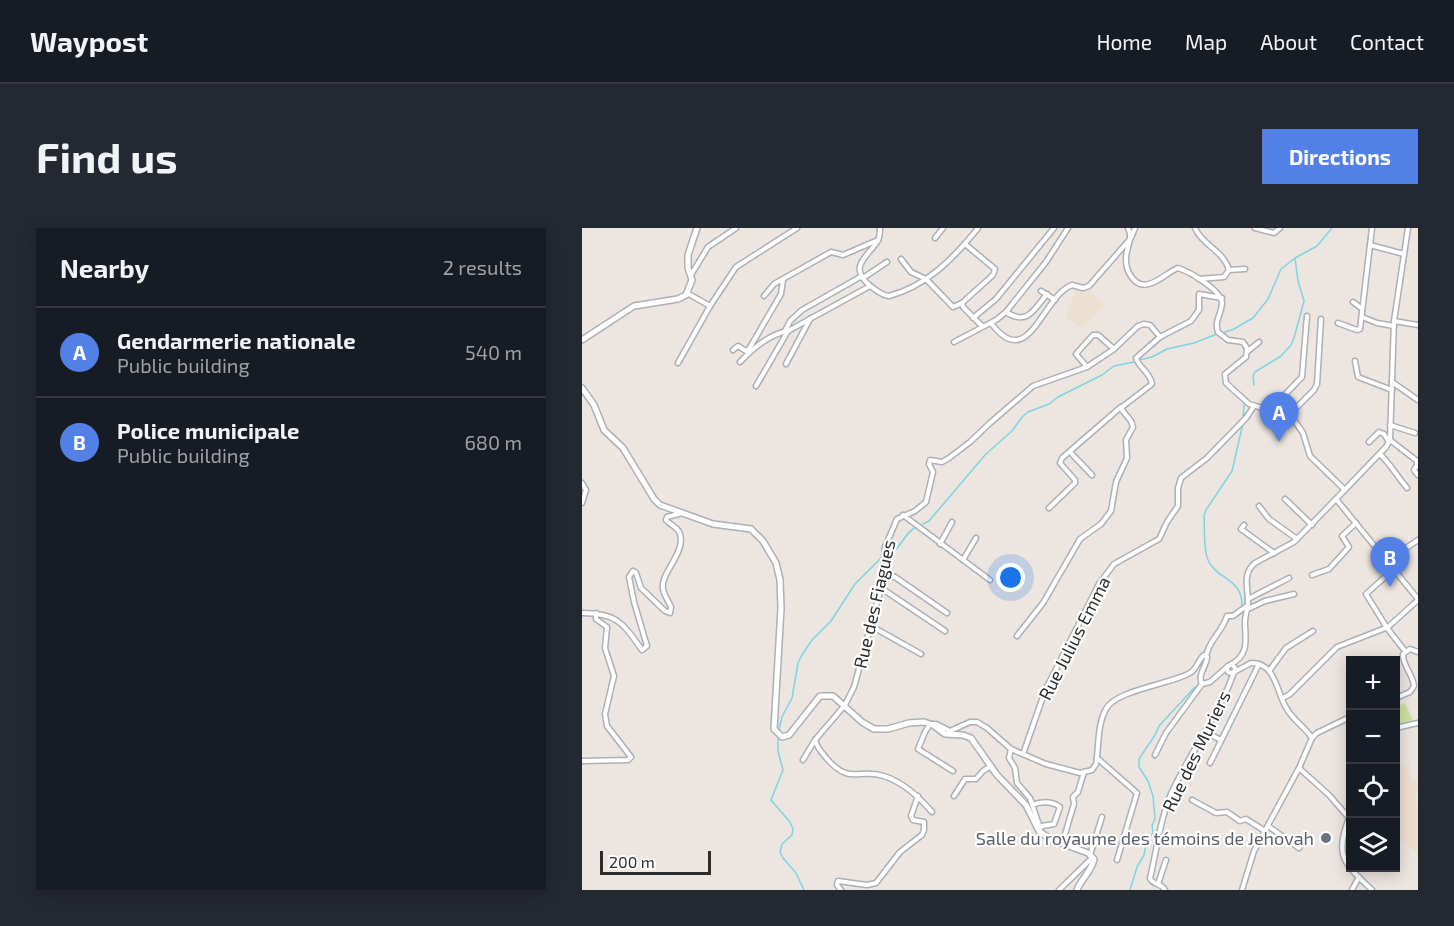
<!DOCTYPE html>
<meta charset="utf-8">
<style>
:root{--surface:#171b24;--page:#242831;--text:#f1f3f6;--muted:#9ea1a6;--line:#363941;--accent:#5280e7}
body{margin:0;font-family:"Exo 2",sans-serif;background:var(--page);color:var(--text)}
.controls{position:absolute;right:18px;bottom:18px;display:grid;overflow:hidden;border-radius:0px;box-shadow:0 3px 15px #0003}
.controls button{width:54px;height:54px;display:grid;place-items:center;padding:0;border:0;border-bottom:2px solid var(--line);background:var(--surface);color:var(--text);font:30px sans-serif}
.scale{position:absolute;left:18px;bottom:15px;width:111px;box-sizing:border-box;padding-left:6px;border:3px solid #2c2c2c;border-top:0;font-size:16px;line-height:21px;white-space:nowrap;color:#2c2c2c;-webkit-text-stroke:4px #fff;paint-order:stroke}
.you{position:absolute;left:429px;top:350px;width:21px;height:21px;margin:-15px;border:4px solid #fff;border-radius:50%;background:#1a73e8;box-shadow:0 0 0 9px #1a73e833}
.badge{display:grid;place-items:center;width:39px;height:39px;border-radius:50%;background:var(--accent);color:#fff;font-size:20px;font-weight:700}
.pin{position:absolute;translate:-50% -50px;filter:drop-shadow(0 2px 3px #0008)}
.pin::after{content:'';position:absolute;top:32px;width:21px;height:18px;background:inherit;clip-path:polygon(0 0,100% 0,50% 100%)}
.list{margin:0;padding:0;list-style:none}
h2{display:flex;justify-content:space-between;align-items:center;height:78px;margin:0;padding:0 24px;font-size:26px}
h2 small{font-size:20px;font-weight:400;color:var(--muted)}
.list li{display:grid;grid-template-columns:39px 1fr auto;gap:18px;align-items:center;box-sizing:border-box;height:90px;padding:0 24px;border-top:2px solid var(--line)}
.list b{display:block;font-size:22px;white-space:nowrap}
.list p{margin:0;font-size:20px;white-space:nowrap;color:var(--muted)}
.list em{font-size:20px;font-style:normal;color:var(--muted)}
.icon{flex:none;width:33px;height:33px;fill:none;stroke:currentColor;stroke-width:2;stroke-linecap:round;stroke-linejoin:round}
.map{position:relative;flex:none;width:836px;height:662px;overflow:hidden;border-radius:0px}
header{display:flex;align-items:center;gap:36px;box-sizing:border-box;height:84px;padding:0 30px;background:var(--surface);border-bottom:2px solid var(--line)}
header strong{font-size:28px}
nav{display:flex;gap:33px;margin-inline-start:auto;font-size:21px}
.intro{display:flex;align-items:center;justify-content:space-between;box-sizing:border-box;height:144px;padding:0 36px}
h1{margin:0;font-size:42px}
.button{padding:15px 27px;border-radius:0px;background:var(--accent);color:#fff;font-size:21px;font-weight:700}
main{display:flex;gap:36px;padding:0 36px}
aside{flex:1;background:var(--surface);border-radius:0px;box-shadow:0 3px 15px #0003}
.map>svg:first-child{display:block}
.education{fill:#ece0d1}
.pitch{fill:#cfe39f}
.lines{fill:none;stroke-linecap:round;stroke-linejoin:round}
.stream{stroke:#7fd4e2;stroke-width:1.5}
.street-casing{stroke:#acb0b7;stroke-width:7}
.secondary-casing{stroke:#acb0b7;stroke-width:8}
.street{stroke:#fff;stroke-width:4}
.secondary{stroke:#fff;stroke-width:5}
.worship-dot{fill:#6b7280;stroke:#fff;stroke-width:2}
.labels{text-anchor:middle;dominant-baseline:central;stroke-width:4.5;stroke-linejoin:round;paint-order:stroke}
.street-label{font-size:18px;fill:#2c2c2c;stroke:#fff}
.worship-label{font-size:18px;fill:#5b616d;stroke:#fff;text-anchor:end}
</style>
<header>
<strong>Waypost</strong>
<nav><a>Home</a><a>Map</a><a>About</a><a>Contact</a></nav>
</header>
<div class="intro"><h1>Find us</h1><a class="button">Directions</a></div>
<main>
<aside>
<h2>Nearby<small>2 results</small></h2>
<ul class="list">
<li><span class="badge">A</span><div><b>Gendarmerie nationale</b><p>Public building</p></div><em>540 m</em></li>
<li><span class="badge">B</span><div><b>Police municipale</b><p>Public building</p></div><em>680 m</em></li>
</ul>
</aside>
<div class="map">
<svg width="836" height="662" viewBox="0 0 836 662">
<rect width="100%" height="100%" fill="#ece5e0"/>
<g class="education">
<polygon points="508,62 522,77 501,100 485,91 486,81 494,63"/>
<polygon points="826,537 829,551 836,552 834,575 836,578 836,626 814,608 814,540"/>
</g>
<polygon class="pitch" points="823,475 831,492 819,497 814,485 814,480"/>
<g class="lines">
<g class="stream">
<polyline points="640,105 652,101 671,90 686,71 699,41 712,31"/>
<polyline points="557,132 570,129 585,121 612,115 635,106"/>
<polyline points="672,157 671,148 673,144 699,128 709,117 712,110 722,73 716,53 713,30 735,18 750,0"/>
<polyline points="661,190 662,177"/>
<polyline points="341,296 347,293 403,227 430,203 440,189 446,184 467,176 476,169 520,147 532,138 552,134"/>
<path d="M 306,328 C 319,321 321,306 334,299"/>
<path d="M 660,377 C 660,350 635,352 626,332 C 621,320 623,302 622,288 L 624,282 L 650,243 L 661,195"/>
<polyline points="197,501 200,489 210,470 216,435 220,427 230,412 249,393 273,356 300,329"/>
<polyline points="196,510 196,523 201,542 189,572 208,594 211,601 210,607 200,616 198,624 201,630 214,645 222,662"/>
<polyline points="548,662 555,639 562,627 564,616 571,605 570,597 573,591 571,568 566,553 557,539 557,531 573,507 577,498 613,459"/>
</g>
<defs>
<g id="street">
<path d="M 298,0 C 298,5 298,10 295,14 C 285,29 267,38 286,56 C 292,61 299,67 307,68 C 345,58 372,30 396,0"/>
<path d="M 546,0 C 552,11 543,21 544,32 C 544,44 553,60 567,56 C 578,53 586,44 596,40 C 608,44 641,63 640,76 C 639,87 632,93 636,104 L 646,112 L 661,114 L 665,120 L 664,129 L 643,146 L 644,155 L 667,176 L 710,189 L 721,205 L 728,228 L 763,262"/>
<path d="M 613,0 C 620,17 642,23 647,42 L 642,49 L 617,51"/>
<polyline points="673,0 692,5 698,0"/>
<polyline points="826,0 812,93 808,212 804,219 754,271 836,371"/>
<polyline points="353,10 361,0"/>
<polyline points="383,16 413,41 411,47 380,75 381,79 400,98"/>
<polyline points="788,17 822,26"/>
<polyline points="319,31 329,44 344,51 371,79 380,75"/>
<polyline points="647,42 663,41"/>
<polyline points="109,47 126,19 154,0"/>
<polyline points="281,50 305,34"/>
<polyline points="459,63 473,72"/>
<polyline points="105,65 128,78 154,39 215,0"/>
<polyline points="182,68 192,56 249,24 261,27 296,12"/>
<polyline points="771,74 779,80"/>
<path d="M 424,84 C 445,98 452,82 465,66"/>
<polyline points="780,89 795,95 812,98"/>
<polyline points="391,90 414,71 472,0"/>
<polyline points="812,93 836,97"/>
<path d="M 409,95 C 447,146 460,68 490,57 L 501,60 L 507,58 L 549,10 L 553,0"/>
<polyline points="756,95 775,102 778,101 790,0"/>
<polyline points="203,103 208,93 220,82 280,48"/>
<polyline points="372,114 414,92 424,84 464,34 486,0"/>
<polyline points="151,122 156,118 164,123 167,121 199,66 201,52"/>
<polyline points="666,123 677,114"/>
<polyline points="773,133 776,149 810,162"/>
<path d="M 158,134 C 171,120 186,107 205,103"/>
<polyline points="96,135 128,78"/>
<polyline points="204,136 228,91"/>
<polyline points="505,139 494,126 511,107 516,107 532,121"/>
<polyline points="810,154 836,172"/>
<polyline points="174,158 206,103 288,58"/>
<polyline points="688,182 720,149 725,88"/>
<polyline points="707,187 732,162 735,156 739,91"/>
<polyline points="808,197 833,205"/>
<polyline points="808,212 835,233 835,237 832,242 836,247"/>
<polyline points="787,214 797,204 802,206 807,214"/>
<polyline points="488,224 510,247"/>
<path d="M 798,226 C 809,237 815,248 825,260"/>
<polyline points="0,255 4,262 0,275"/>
<polyline points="703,271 730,297"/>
<polyline points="677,278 687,291 715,311"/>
<polyline points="467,280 493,255 493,252 478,235 480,230 539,179"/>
<polyline points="321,287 408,352"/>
<polyline points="662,297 659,301 692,325"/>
<polyline points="358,316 370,294"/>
<polyline points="381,332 394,310"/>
<polyline points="805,333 836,312"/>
<polyline points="812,341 784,366 805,400 823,423"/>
<polyline points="301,346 313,349 365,385"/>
<polyline points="730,347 747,341 767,319 760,308 774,295"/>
<polyline points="299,360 363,403"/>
<polyline points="666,371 707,350"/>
<polyline points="666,381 683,373 712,366"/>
<path d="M 0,385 C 35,385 41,395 60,422 L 65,418 L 52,374 L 47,349 L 51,343 L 54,345 L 59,360 L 83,383 L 88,385 L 89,379 C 87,374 82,367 81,361 C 78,345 104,325 98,306 C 96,299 88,297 84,292 L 85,289 L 100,285"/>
<polyline points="289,398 339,426"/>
<path d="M 435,408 L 461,375 L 498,311 L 519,296 L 529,283 L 534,254 L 545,230 L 544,212 L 551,199 L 549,193 L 540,182 L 540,179 L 570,156 C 568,144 557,140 554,130 L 578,109"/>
<path d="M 624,428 C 628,410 639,406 645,388 L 651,388 L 666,377"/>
<circle cx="649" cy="441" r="4"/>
<path d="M 648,437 C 666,428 664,414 663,397 C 662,389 666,382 666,374 C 666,359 660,346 673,335 L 712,314 L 754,271"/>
<polyline points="687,443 704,420 731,403"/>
<path d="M 652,444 L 669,435 C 695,435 694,465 705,481 C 711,492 723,499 730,510"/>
<polyline points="701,470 708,466 755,419 806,399 836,372"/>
<path d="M 814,470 L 828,464 L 832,458 C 831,446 820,437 821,426 L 828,421 L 836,424"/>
<polyline points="814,500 836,495"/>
<polyline points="623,504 639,512"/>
<path d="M 233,512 C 235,520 241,526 246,532 C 269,557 276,540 302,548 C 322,555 336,568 350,584"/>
<polyline points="429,521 427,530 433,540 435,555 448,570 458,600"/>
<polyline points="441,526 463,463 517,356 532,336 577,311 585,294 596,278 596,260 599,250 625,230 664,190 672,178"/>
<polyline points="573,527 584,505 620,456"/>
<polyline points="515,530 555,565 535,632"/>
<polyline points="221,532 233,512 263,477 272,459 299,360 303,319 315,291 333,283 344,274 351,244 347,236 348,232 360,234 367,230 388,214 408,195 451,158 505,139 532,121 556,98 562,96 568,97 578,109 609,93 617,82 617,66 640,70"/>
<polyline points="0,533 46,532 49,529 25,498 23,486 32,448 23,420 25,399 14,391 14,385"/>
<polyline points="628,535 677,436"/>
<polyline points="717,540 747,567 767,590"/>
<path d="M 371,543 L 336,521 L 343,504 L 348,496 L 354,496 L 368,503 L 388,494 L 395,494 L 405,500 L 429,521 L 464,536 L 498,545 L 510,542 L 514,536 C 517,519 515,497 524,481 C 534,462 589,456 608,445 C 615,441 616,432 622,427 L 625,429 C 625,438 615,446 620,456 L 628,454 L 646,438"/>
<polyline points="372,568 383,551 394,551 401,543 409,538"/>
<polyline points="610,572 634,585 645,584 658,593 664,591 683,603"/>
<path d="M 450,577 C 459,573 470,573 478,579 L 472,596 L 460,598 L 457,602"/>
<path d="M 768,587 C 752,629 761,634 790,662"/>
<polyline points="686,598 717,620"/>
<polyline points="480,616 492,576 491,569 496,564 502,544"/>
<polyline points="508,627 520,589"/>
<polyline points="576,656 584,632"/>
<polyline points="259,662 255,657 256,653 285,657 294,655 318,624 340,607 342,602 342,594 331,592 329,588 336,568"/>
<polyline points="477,662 510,630"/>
<path d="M 583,662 C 580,655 570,657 568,650 C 575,622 577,595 588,568 C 607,525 637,488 652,444"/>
<polyline points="660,662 672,623 717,540 730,510 735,505 768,489"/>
<polyline points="770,662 777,649"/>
</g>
<g id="secondary">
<polyline points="0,112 52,78 96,71 104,67 110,52 106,40 106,27 115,0"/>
<path d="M 0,160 L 12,177 L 22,202 L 41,220 L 72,271 L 78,277 L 131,296 L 169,301 L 181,313 L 194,335 L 198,352 L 199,380 L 192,501 L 200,509 L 207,507 L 238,468 L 251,468 L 280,494 L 292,501 L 306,501 L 327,495 L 342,494 L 351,497 L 363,506 L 381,507 L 389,510 L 415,547 L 444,577 L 457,603 L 468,611 L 506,625 L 512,631 C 510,643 499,651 495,662"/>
</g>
</defs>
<use href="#street" class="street-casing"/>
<use href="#secondary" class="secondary-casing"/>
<use href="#street" class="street"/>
<use href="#secondary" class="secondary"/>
</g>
<circle class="worship-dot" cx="744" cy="610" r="6"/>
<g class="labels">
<g class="street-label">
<text transform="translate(292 376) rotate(-77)">Rue des Fiagues</text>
<text transform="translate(492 410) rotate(-63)">Rue Julius Emma</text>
<text transform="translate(614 523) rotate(-64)">Rue des Muriers</text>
</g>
<g class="worship-label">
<text x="732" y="610">Salle du royaume des témoins de Jehovah</text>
</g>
</g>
</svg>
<div class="controls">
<button>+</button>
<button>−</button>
<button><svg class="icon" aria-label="locate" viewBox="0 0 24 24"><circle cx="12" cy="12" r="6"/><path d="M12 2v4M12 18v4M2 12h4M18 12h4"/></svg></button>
<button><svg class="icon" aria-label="layers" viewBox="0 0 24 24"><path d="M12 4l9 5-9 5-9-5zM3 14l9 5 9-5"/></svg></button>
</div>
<div class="scale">200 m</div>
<div class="you"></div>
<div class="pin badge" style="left:697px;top:214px">A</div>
<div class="pin badge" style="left:808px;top:359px">B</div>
</div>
</main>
